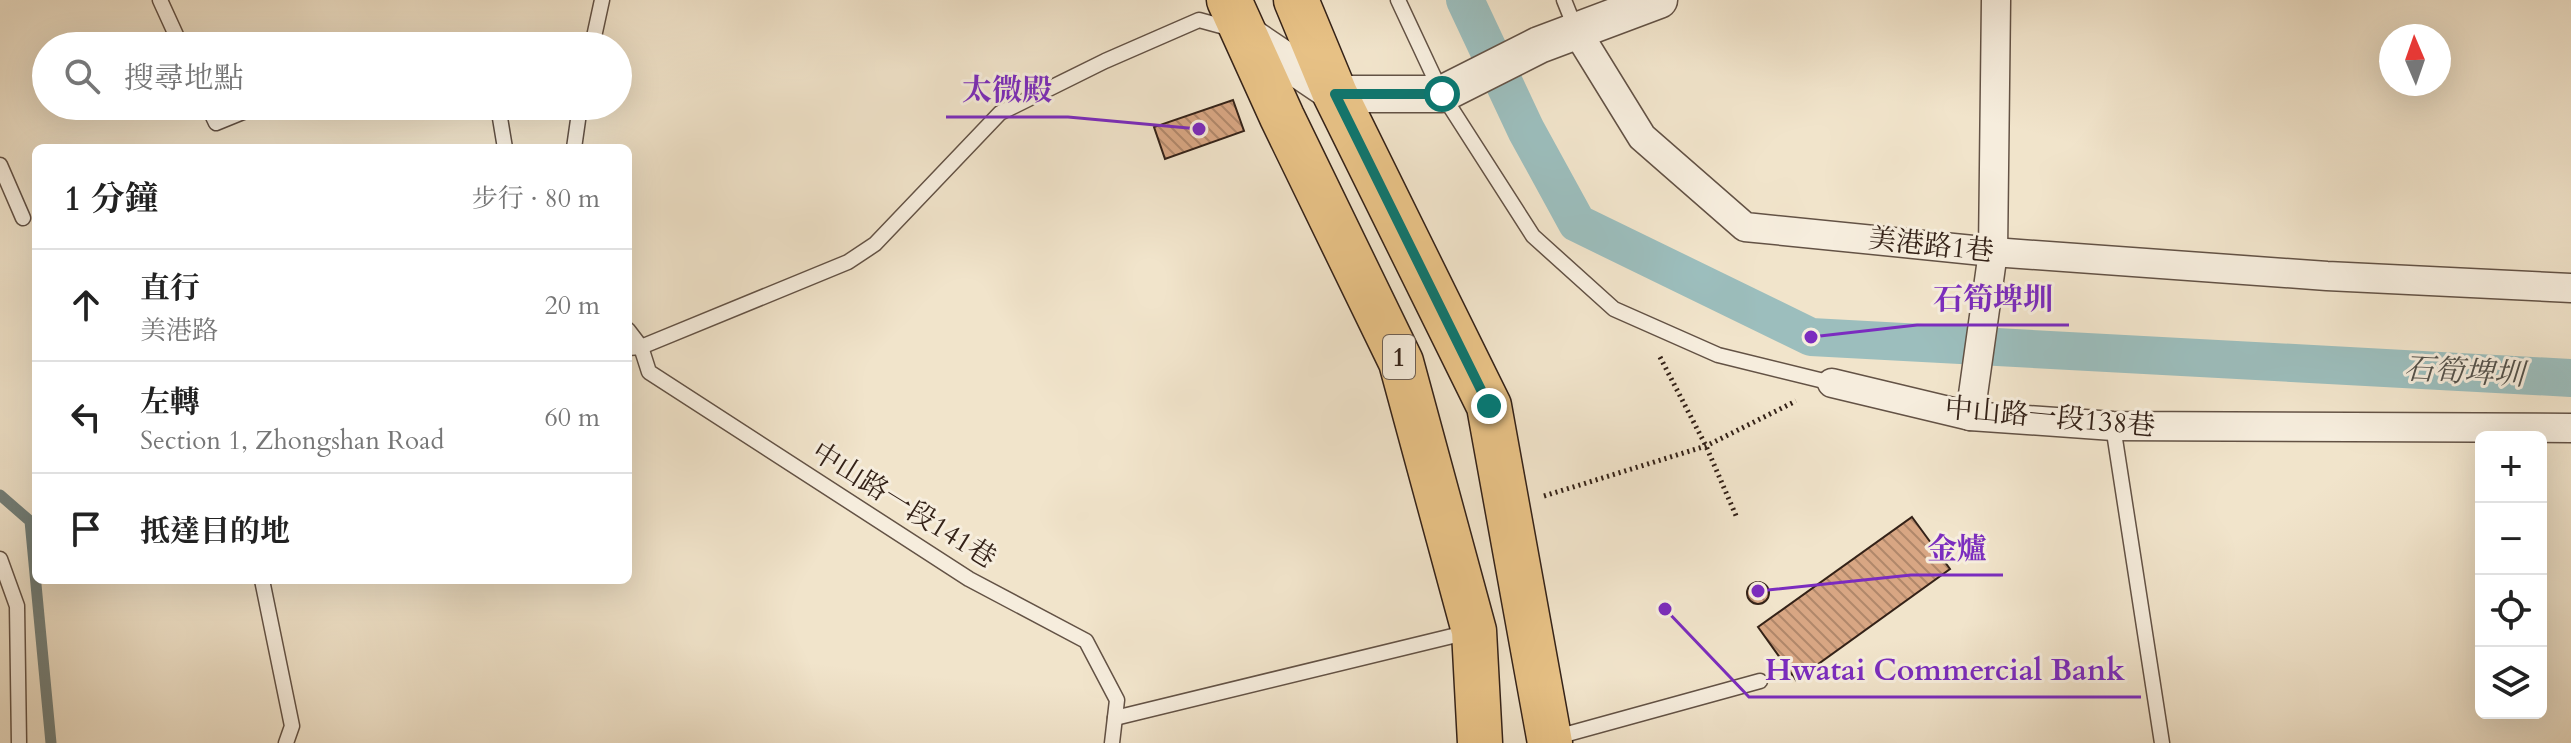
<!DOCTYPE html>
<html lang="zh-TW">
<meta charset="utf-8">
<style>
:root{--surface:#fff;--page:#f6f6f6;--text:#222;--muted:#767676;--line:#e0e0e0}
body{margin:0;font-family:Cardo,"Noto Serif TC",serif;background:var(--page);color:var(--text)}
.controls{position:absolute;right:24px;bottom:24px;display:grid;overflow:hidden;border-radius:12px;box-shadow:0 8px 32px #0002}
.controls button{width:72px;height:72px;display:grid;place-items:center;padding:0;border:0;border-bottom:2px solid var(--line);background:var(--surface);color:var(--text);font:40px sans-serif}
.compass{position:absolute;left:2379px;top:24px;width:72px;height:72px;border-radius:50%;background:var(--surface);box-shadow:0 8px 32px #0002;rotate:358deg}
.stop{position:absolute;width:24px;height:24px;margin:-18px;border:6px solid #0f766e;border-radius:50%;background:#fff}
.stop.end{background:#0f766e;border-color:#fff;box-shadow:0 2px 8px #0008}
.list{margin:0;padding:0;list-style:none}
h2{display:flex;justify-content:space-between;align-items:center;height:104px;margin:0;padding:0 32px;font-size:34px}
h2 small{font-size:26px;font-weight:400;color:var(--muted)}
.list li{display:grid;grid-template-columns:52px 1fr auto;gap:24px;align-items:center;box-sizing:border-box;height:112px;padding:0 32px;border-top:2px solid var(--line)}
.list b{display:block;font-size:30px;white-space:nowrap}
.list p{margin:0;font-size:26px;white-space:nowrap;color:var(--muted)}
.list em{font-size:26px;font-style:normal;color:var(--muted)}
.icon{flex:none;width:44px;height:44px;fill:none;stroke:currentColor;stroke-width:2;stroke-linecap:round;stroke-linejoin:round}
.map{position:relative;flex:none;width:2571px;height:743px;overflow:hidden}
.search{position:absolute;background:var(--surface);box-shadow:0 8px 32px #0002;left:32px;top:32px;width:600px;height:88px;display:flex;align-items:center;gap:20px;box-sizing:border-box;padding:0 28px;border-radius:44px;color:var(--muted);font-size:30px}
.panel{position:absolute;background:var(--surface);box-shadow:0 8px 32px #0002;left:32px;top:144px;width:600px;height:440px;border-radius:12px}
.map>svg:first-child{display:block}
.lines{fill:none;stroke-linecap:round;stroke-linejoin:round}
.stream{stroke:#72807b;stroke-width:11}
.canal{stroke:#9cbebd;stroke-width:38}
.building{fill:url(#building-back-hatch);stroke:#342218;stroke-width:2}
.service-casing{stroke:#635245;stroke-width:17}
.minor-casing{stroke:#635245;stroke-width:31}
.tertiary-casing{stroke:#635245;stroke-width:39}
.primary-casing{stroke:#342218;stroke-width:47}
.path{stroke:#342218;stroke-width:5;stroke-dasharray:2 4;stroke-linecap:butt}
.service{stroke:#f6eddd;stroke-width:14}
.minor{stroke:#f6eddd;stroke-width:28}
.tertiary{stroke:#f6eddd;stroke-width:36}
.primary{stroke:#e8c286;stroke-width:44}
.route{stroke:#0f766e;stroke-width:10}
.labels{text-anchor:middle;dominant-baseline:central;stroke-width:6;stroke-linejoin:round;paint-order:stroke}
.shield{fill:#f6eddd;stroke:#6e5f53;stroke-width:2}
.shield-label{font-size:26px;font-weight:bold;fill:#342218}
.street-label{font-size:28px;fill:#342218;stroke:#f6eddd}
.water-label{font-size:30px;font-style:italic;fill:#53514a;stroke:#f6eddd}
.leader{fill:none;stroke:#7b2cbf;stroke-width:3}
.callout-dot{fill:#7b2cbf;stroke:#f6eddd;stroke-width:3}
.callout-label{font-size:30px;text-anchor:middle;font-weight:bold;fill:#7b2cbf;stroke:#f6eddd;stroke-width:6;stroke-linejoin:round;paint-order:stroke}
</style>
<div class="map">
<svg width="2571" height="743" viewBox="0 0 2571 743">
<defs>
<pattern id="building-back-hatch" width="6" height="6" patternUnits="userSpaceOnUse" patternTransform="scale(2)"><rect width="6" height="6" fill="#d8a683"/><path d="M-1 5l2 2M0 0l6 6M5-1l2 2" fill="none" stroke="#b0876a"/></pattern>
</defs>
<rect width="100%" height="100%" fill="#f1e4cb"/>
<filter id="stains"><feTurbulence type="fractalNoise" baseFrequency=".0025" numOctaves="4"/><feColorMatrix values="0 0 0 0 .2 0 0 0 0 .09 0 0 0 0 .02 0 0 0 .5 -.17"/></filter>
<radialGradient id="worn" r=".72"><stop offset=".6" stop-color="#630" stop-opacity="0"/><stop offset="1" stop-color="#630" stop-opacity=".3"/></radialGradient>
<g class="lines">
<polyline class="stream" points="0,495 30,521 51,743"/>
<polyline class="canal" points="1465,0 1526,130 1577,223 1811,337 2571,378"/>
</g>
<g class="building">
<polygon points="1233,100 1244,131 1165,159 1154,127"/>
<polygon points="1912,517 1950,569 1796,680 1758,627"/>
<circle cx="1758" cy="593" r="11"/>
</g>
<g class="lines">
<defs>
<g id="service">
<polyline points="160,0 181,46"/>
<polyline points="1398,0 1442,94 1533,236 1614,309 1718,355 1832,383"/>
<polyline points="1564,0 1576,30"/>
<polyline points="592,46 602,0"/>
<polyline points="208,106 216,123 258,106"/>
<polyline points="498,106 505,148"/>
<polyline points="574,148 580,106"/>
<polyline points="0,165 23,218"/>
<polyline points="628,330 641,347 649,372 969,579 1086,641 1117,700 1112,743"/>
<polyline points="628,348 641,347 848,262 875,244 1000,113 1105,61 1199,20 1232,29"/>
<polyline points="2113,426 2162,743"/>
<polyline points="0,559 17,606 19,743"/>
<polyline points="262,580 292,726 286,743"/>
<polyline points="1115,718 1469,632"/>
<polyline points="1553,738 1760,681"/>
</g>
<g id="minor">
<polyline points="1576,30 1642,137 1745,227 1993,252 2327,276 2571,288"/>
<polyline points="1832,383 1970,416 2113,426 2571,428"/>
<polyline points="1970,416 1993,252 1996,0"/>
</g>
<polyline id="tertiary" points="1243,32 1335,94 1442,94 1539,45 1659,0"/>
<g id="primary">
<polyline points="1229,0 1282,117 1401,362 1474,631 1480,743"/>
<polyline points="1296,0 1335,94 1489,406 1550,743"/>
</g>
</defs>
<use href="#service" class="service-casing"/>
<use href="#minor" class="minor-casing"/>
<use href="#tertiary" class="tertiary-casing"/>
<use href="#primary" class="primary-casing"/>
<g class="path">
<polyline points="1660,357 1706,446 1737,518"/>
<polyline points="1544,496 1706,446 1796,401"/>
</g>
<use href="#service" class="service"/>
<use href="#minor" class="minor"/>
<use href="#tertiary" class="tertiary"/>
<use href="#primary" class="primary"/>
</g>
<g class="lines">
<polyline class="route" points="1442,94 1335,94 1489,406"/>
</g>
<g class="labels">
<rect class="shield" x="1383" y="335" width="32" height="44" rx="6"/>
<g class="shield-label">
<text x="1399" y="357">1</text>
</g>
<g class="street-label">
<text transform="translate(1931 245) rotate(6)">美港路1巷</text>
<text transform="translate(2050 417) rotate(5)">中山路一段138巷</text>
<text transform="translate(904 505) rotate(32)">中山路一段141巷</text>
</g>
<g class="water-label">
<text transform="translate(2464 372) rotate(3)">石筍埤圳</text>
</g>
</g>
<path class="leader" d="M1199 129L1068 117H946M1811 337L1917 325H2069M1758 591L1911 575H2003M1665 609L1749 697H2141"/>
<g class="callout-dot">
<circle cx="1199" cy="129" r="8"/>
<circle cx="1811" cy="337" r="8"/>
<circle cx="1758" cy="591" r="8"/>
<circle cx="1665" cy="609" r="8"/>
</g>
<g class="callout-label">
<text x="1007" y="100">太微殿</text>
<text x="1993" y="309">石筍埤圳</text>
<text x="1957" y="559">金爐</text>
<text x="1945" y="680">Hwatai Commercial Bank</text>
</g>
<rect width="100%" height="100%" filter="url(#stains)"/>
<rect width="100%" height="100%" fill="url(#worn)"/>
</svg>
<div class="controls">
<button>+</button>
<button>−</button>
<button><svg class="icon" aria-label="locate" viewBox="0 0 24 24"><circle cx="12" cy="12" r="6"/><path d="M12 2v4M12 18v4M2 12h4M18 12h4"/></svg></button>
<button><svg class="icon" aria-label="layers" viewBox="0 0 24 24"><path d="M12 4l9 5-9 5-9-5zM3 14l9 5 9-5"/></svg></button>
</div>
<svg class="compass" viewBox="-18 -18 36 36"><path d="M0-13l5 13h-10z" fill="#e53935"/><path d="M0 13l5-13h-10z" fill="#767676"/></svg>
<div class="stop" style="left:1442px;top:94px"></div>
<div class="stop end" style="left:1489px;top:406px"></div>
<div class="search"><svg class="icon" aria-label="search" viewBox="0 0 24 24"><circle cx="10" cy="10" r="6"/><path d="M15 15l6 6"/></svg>搜尋地點</div>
<section class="panel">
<h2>1 分鐘<small>步行 · 80 m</small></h2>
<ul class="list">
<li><svg class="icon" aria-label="ahead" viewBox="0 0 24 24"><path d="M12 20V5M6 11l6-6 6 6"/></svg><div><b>直行</b><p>美港路</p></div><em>20 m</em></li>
<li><svg class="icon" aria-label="left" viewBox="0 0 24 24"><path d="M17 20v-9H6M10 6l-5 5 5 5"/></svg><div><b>左轉</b><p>Section 1, Zhongshan Road</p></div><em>60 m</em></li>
<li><svg class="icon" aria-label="arrive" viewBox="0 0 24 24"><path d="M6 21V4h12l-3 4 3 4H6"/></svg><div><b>抵達目的地</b></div></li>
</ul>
</section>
</div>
